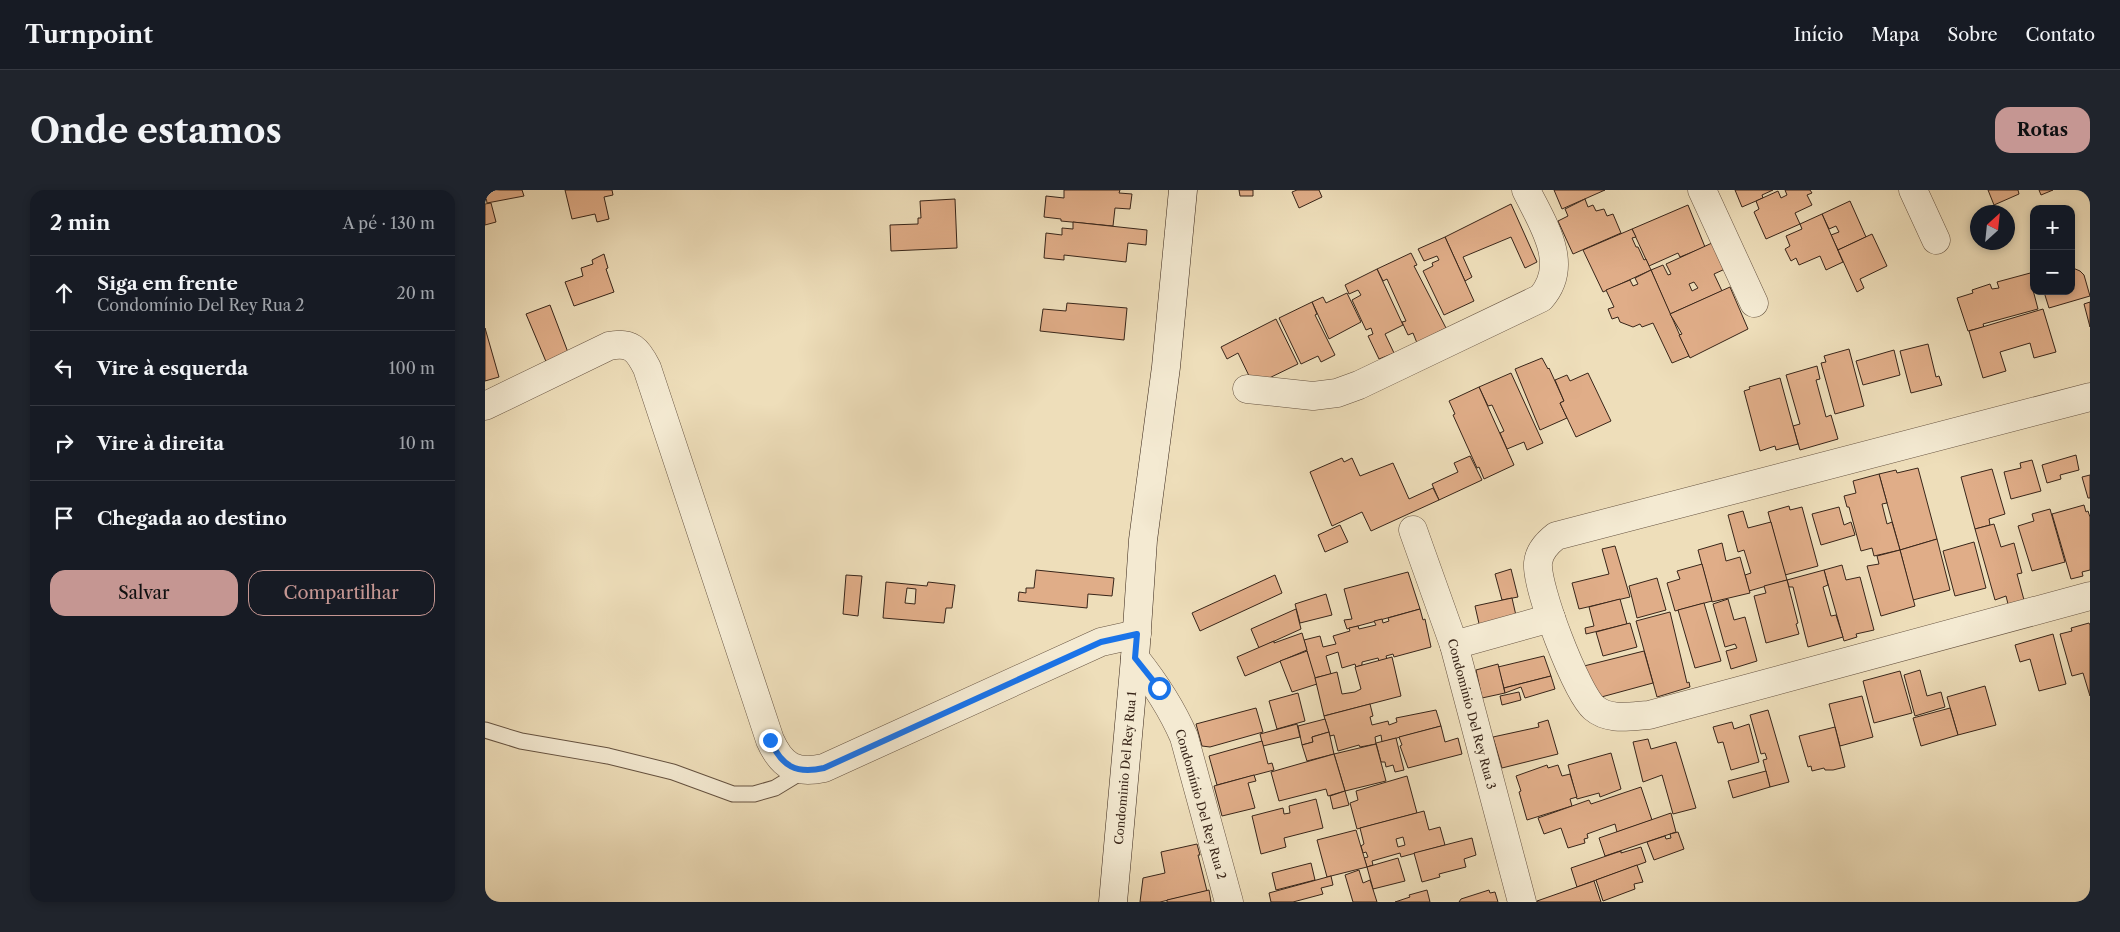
<!DOCTYPE html>
<html lang="pt">
<meta charset="utf-8">
<style>
:root{--surface:#171b24;--page:#20242c;--text:#f1f3f6;--muted:#9ea1a6;--line:#363941;--accent:#c59692}
body{margin:0;font-family:"Libre Caslon Text",serif;background:var(--page);color:var(--text)}
.controls{position:absolute;right:15px;top:15px;display:grid;overflow:hidden;border-radius:10px;box-shadow:0 2px 8px #0003}
.controls button{width:45px;height:45px;display:grid;place-items:center;padding:0;border:0;border-bottom:1px solid var(--line);background:var(--surface);color:var(--text);font:25px sans-serif}
.compass{position:absolute;left:1485px;top:15px;width:45px;height:45px;border-radius:50%;background:var(--surface);box-shadow:0 2px 8px #0003;rotate:27deg}
.stop{position:absolute;width:15px;height:15px;margin:-11px;border:4px solid #1a73e8;border-radius:50%;background:#fff}
.stop.end{background:#1a73e8;border-color:#fff;box-shadow:0 1px 5px #0008}
.list{margin:0;padding:0;list-style:none}
h2{display:flex;justify-content:space-between;align-items:center;height:65px;margin:0;padding:0 20px;font-size:21px}
h2 small{font-size:16px;font-weight:400;color:var(--muted)}
.list li{display:grid;grid-template-columns:32px 1fr auto;gap:15px;align-items:center;box-sizing:border-box;height:75px;padding:0 20px;border-top:1px solid var(--line)}
.list b{display:block;font-size:19px;white-space:nowrap}
.list p{margin:0;font-size:16px;white-space:nowrap;color:var(--muted)}
.list em{font-size:16px;font-style:normal;color:var(--muted)}
.actions{display:flex;gap:10px;padding:15px 20px}
.actions a{flex:1;padding:11px 0;border:1px solid var(--accent);border-radius:15px;text-align:center;font-size:18px;color:var(--accent)}
.actions .main{background:var(--accent);color:#111}
.icon{flex:none;width:28px;height:28px;fill:none;stroke:currentColor;stroke-width:2;stroke-linecap:round;stroke-linejoin:round}
.map{position:relative;flex:none;width:1605px;height:712px;overflow:hidden;border-radius:15px}
header{display:flex;align-items:center;gap:30px;box-sizing:border-box;height:70px;padding:0 25px;background:var(--surface);border-bottom:1px solid var(--line)}
header strong{font-size:24px}
nav{display:flex;gap:28px;margin-inline-start:auto;font-size:18px}
.intro{display:flex;align-items:center;justify-content:space-between;box-sizing:border-box;height:120px;padding:0 30px}
h1{margin:0;font-size:35px}
.button{padding:12px 22px;border-radius:15px;background:var(--accent);color:#111;font-size:18px;font-weight:700}
main{display:flex;gap:30px;padding:0 30px}
aside{flex:1;background:var(--surface);border-radius:15px;box-shadow:0 2px 8px #0003}
.map>svg:first-child{display:block}
.building{fill:#e0ad88;stroke:#382519;fill-rule:evenodd}
.lines{fill:none;stroke-linecap:round;stroke-linejoin:round}
.lane-casing{stroke:#665341;stroke-width:17}
.street-casing{stroke:#665341;stroke-width:29}
.secondary-casing{stroke:#382519;stroke-width:29}
.lane{stroke:#f4ead2;stroke-width:15}
.street{stroke:#f4ead2;stroke-width:28}
.secondary{stroke:#f4ead2;stroke-width:28}
.route{stroke:#1a73e8;stroke-width:6}
.labels{text-anchor:middle;dominant-baseline:central;stroke-width:4;stroke-linejoin:round;paint-order:stroke}
.street-label{font-size:12px;fill:#382519;stroke:#f4ead2}
</style>
<header>
<strong>Turnpoint</strong>
<nav><a>Início</a><a>Mapa</a><a>Sobre</a><a>Contato</a></nav>
</header>
<div class="intro"><h1>Onde estamos</h1><a class="button">Rotas</a></div>
<main>
<aside>
<h2>2 min<small>A pé · 130 m</small></h2>
<ul class="list">
<li><svg class="icon" aria-label="ahead" viewBox="0 0 24 24"><path d="M12 20V5M6 11l6-6 6 6"/></svg><div><b>Siga em frente</b><p>Condomínio Del Rey Rua 2</p></div><em>20 m</em></li>
<li><svg class="icon" aria-label="left" viewBox="0 0 24 24"><path d="M17 20v-9H6M10 6l-5 5 5 5"/></svg><div><b>Vire à esquerda</b></div><em>100 m</em></li>
<li><svg class="icon" aria-label="right" viewBox="0 0 24 24"><path d="M7 20v-9h11M14 6l5 5-5 5"/></svg><div><b>Vire à direita</b></div><em>10 m</em></li>
<li><svg class="icon" aria-label="arrive" viewBox="0 0 24 24"><path d="M6 21V4h12l-3 4 3 4H6"/></svg><div><b>Chegada ao destino</b></div></li>
</ul>
<div class="actions"><a class="main">Salvar</a><a>Compartilhar</a></div>
</aside>
<div class="map">
<svg width="1605" height="712" viewBox="0 0 1605 712">
<rect width="100%" height="100%" fill="#eedeba"/>
<filter id="stains"><feTurbulence type="fractalNoise" baseFrequency=".004" numOctaves="4"/><feColorMatrix values="0 0 0 0 .2 0 0 0 0 .09 0 0 0 0 .02 0 0 0 .5 -.17"/></filter>
<radialGradient id="worn" r=".72"><stop offset=".6" stop-color="#630" stop-opacity="0"/><stop offset="1" stop-color="#630" stop-opacity=".3"/></radialGradient>
<g class="building">
<polygon points="0,0 37,0 39,6 2,13"/>
<polygon points="80,0 127,0 128,5 119,7 124,29 112,32 110,24 87,29"/>
<polygon points="579,0 635,0 634,3 647,4 645,19 630,18 628,36 576,31 576,29 559,27 561,6 579,8"/>
<polygon points="754,0 768,0 768,6 755,6"/>
<polygon points="812,0 834,0 837,7 814,18 807,2"/>
<polygon points="1069,0 1120,0 1077,19"/>
<polygon points="1250,0 1288,0 1277,5 1278,8 1257,17"/>
<polygon points="1300,0 1325,0 1327,3 1322,5 1327,15 1310,23 1315,34 1281,49 1269,22 1274,19 1271,11 1293,1 1296,8 1302,5"/>
<polygon points="1503,0 1533,0 1534,4 1509,15"/>
<polygon points="1554,0 1568,0 1556,5"/>
<polygon points="470,9 472,58 406,61 405,35 433,34 433,28 436,28 435,11"/>
<polygon points="1100,9 1103,17 1108,15 1111,21 1119,19 1122,26 1128,24 1136,43 1088,64 1073,31 1083,26 1080,19"/>
<polygon points="1365,11 1381,47 1353,60 1346,45 1354,42 1351,36 1344,39 1337,24"/>
<polygon points="6,13 11,32 0,35 0,14"/>
<polygon points="1026,14 1052,72 1040,78 1026,47 978,67 987,87 980,91 960,47"/>
<polygon points="1203,15 1220,57 1195,67 1193,63 1164,76 1147,39"/>
<polygon points="1337,24 1358,72 1341,80 1335,66 1314,75 1311,68 1306,71 1300,59 1305,56 1301,46 1317,39 1315,34"/>
<polygon points="588,32 662,40 661,55 643,53 641,72 579,65 579,70 559,68 561,43 577,45 577,38 588,39"/>
<polygon points="1147,39 1151,47 1147,48 1151,57 1153,57 1159,70 1161,69 1166,80 1118,102 1098,60"/>
<polygon points="1387,44 1402,76 1375,89 1379,98 1372,102 1353,60"/>
<polygon points="960,47 989,111 959,125 938,81 948,76 947,73 954,70 952,66 939,71 933,59"/>
<path d="M 1227,53 L 1240,79 L 1229,84 L 1237,101 L 1185,124 L 1166,80 L 1178,75 L 1183,85 L 1186,84 L 1181,74 ZM 1209,92 L 1213,98 L 1207,101 L 1204,94 Z"/>
<polygon points="926,63 932,75 929,76 961,138 932,153 928,143 923,145 917,132 921,131 902,89 898,91 892,79"/>
<polygon points="119,64 123,78 121,79 129,102 89,116 80,92 98,86 96,78 108,74 107,70"/>
<polygon points="1588,78 1595,81 1599,85 1605,106 1564,118 1559,102 1555,101 1586,101 1586,79"/>
<polygon points="892,79 918,135 900,144 909,163 894,169 883,146 888,144 886,138 881,140 867,110 876,105 873,100 864,104 860,95"/>
<polygon points="1166,80 1204,166 1187,173 1168,133 1157,137 1155,134 1148,137 1135,132 1133,127 1127,129 1123,119 1129,117 1121,100 1145,90 1148,96 1153,94 1150,88"/>
<polygon points="1549,82 1548,100 1553,119 1498,134 1499,137 1483,141 1472,108 1488,103 1487,100 1505,94 1507,99 1514,98 1512,92"/>
<polygon points="1245,97 1263,139 1205,168 1194,145 1197,144 1185,124"/>
<polygon points="862,103 876,132 844,149 827,112 838,107 841,113"/>
<polygon points="827,112 832,124 830,125 850,165 836,172 833,166 816,174 794,128"/>
<polygon points="1605,112 1605,137 1599,114"/>
<polygon points="582,113 642,118 639,150 555,141 558,119 581,121"/>
<polygon points="65,115 84,165 62,174 41,124"/>
<polygon points="1558,119 1571,162 1549,168 1545,153 1515,162 1521,181 1498,188 1484,141"/>
<polygon points="791,129 813,174 776,192 767,192 753,163 742,169 736,157"/>
<polygon points="0,138 14,187 0,191"/>
<polygon points="1443,154 1451,187 1454,186 1457,195 1426,203 1415,161"/>
<polygon points="1364,159 1379,216 1350,224 1336,173 1341,172 1339,166"/>
<polygon points="1409,160 1415,185 1378,195 1371,171"/>
<polygon points="1057,168 1063,179 1064,178 1079,211 1075,213 1082,228 1055,240 1030,179"/>
<polygon points="1332,176 1335,189 1331,190 1341,227 1346,225 1353,249 1315,260 1308,236 1315,234 1301,185"/>
<polygon points="1026,183 1058,253 1042,260 1039,252 1022,259 1015,243 1019,241 1007,215 1003,216 994,197"/>
<polygon points="1103,183 1126,231 1091,247 1075,213 1079,211 1070,190 1082,185 1085,191"/>
<polygon points="1295,188 1313,254 1291,260 1290,256 1275,261 1259,201 1265,199 1264,197"/>
<polygon points="994,197 1029,275 999,289 994,277 992,278 968,225 970,224 964,211"/>
<polygon points="1591,265 1594,280 1575,285 1576,289 1562,293 1557,275"/>
<polygon points="985,266 997,290 954,310 947,294 973,282 969,273"/>
<polygon points="857,268 859,272 867,268 875,286 908,273 924,309 948,298 954,310 886,341 877,322 847,336 825,282"/>
<polygon points="1547,270 1556,301 1526,309 1519,282 1536,278 1535,273"/>
<polygon points="1433,278 1452,349 1415,360 1394,284 1411,280 1412,283"/>
<polygon points="1507,279 1520,324 1504,329 1505,335 1490,339 1476,287"/>
<polygon points="1394,284 1402,313 1397,314 1402,334 1407,332 1415,360 1389,366 1387,358 1376,361 1364,317 1362,317 1359,306 1371,303 1368,291"/>
<polygon points="1605,285 1605,308 1603,308 1597,287"/>
<polygon points="1599,315 1601,322 1603,321 1605,327 1605,380 1597,382 1598,386 1586,389 1567,324"/>
<polygon points="1304,316 1305,320 1317,317 1333,376 1300,385 1283,322"/>
<polygon points="1354,317 1359,335 1366,332 1370,345 1336,355 1327,324"/>
<polygon points="1565,319 1580,372 1547,381 1533,336 1549,331 1547,324"/>
<polygon points="1258,321 1263,338 1286,332 1302,390 1264,401 1260,385 1266,383 1259,360 1253,362 1243,325"/>
<polygon points="1509,334 1516,357 1529,353 1537,383 1532,384 1539,410 1523,414 1521,406 1510,410 1490,339"/>
<polygon points="855,335 863,352 840,362 833,345"/>
<polygon points="1452,349 1465,400 1428,410 1415,360"/>
<polygon points="1489,352 1501,398 1470,406 1458,361"/>
<polygon points="1237,353 1241,371 1255,367 1265,403 1227,412 1213,360"/>
<polygon points="1130,356 1145,407 1094,419 1087,393 1124,384 1117,359"/>
<polygon points="1415,360 1430,416 1396,426 1382,376 1394,374 1392,366"/>
<polygon points="1217,374 1227,411 1190,421 1182,393 1195,389 1192,381"/>
<polygon points="1357,375 1361,390 1375,387 1389,440 1371,444 1372,447 1359,451 1339,380"/>
<polygon points="1026,379 1033,407 1017,410 1010,384"/>
<polygon points="551,380 629,388 627,406 603,404 602,418 533,411 534,402 541,403 541,398 549,398"/>
<polygon points="1339,380 1343,395 1338,397 1346,426 1351,425 1358,447 1323,457 1308,397 1304,397 1302,390"/>
<polygon points="923,382 935,419 862,439 859,430 867,429 859,399"/>
<polygon points="361,385 377,386 373,426 358,424"/>
<polygon points="790,385 797,403 715,441 707,423"/>
<polygon points="1172,388 1181,420 1152,428 1144,396"/>
<polygon points="1302,390 1313,433 1311,434 1314,444 1281,453 1269,406 1281,403 1279,396"/>
<path d="M 401,392 L 442,396 L 443,392 L 470,395 L 467,418 L 461,418 L 459,433 L 398,428 ZM 422,398 L 431,399 L 430,414 L 420,413 Z"/>
<polygon points="841,404 847,425 815,433 810,414"/>
<polygon points="1027,408 1032,430 995,438 990,416"/>
<polygon points="1135,409 1142,434 1101,444 1100,438 1109,436 1104,417"/>
<polygon points="1243,409 1249,430 1260,427 1272,471 1246,479 1241,461 1252,458 1250,454 1240,457 1228,414"/>
<polygon points="1219,413 1236,471 1210,478 1193,420"/>
<polygon points="811,419 816,439 774,458 766,439"/>
<polygon points="935,419 938,430 940,429 946,457 909,467 908,464 901,466 902,469 894,471 893,468 877,472 877,475 871,477 870,474 857,478 853,462 841,466 846,484 829,488 819,450 835,446 838,457 851,454 848,446 865,441 864,438 873,436 874,439 891,435 889,431 897,429 898,433 904,431 903,428"/>
<polygon points="1185,422 1202,493 1204,492 1205,497 1172,507 1151,431"/>
<polygon points="1145,433 1152,457 1118,466 1111,442"/>
<polygon points="1604,433 1605,435 1605,506 1598,483 1587,486 1575,444 1587,441 1586,438"/>
<polygon points="817,443 822,460 760,486 752,467 789,451 789,453"/>
<polygon points="1568,444 1581,494 1554,501 1545,469 1535,472 1530,455"/>
<polygon points="822,461 832,494 807,502 795,471"/>
<polygon points="1159,461 1168,493 1109,509 1099,476"/>
<polygon points="1059,466 1066,486 1019,498 1013,477"/>
<polygon points="907,467 916,506 839,526 830,488 852,482 857,504 870,502 876,499 870,477"/>
<polygon points="1013,474 1020,503 997,508 991,480"/>
<polygon points="1435,480 1442,506 1456,502 1460,517 1430,526 1419,485"/>
<polygon points="1415,481 1427,523 1389,533 1378,491"/>
<polygon points="1066,486 1070,499 1040,508 1036,497 1020,503 1019,498"/>
<polygon points="1500,496 1511,535 1473,545 1462,507"/>
<polygon points="1034,502 1036,510 1017,515 1015,506"/>
<polygon points="813,503 820,531 792,539 784,511"/>
<polygon points="1377,506 1388,547 1355,556 1344,514"/>
<polygon points="885,514 888,526 885,527 887,535 903,531 904,535 912,532 911,528 951,520 956,536 897,552 896,545 890,547 891,554 875,557 874,555 853,561 849,545 845,546 839,526"/>
<polygon points="771,518 778,542 725,557 717,556 711,534"/>
<polygon points="1465,518 1473,545 1436,556 1428,528"/>
<polygon points="1283,520 1304,592 1285,597 1278,570 1282,569 1280,563 1276,564 1265,525"/>
<polygon points="840,529 844,542 827,547 828,552 817,555 813,536"/>
<polygon points="1063,530 1073,564 1017,578 1008,547 1054,537 1053,533"/>
<polygon points="1247,532 1249,539 1264,534 1274,572 1246,580 1238,552 1233,553 1228,537"/>
<polygon points="812,534 815,547 778,556 775,544"/>
<polygon points="956,536 960,552 973,548 977,564 923,578 915,556 917,555 914,547"/>
<polygon points="1350,537 1360,577 1348,580 1340,580 1339,578 1327,581 1326,576 1323,577 1314,546"/>
<polygon points="844,542 849,564 822,571 817,555 828,552 827,547"/>
<polygon points="911,548 919,580 910,582 908,575 901,577 900,572 896,572 891,553"/>
<polygon points="1163,549 1166,559 1191,552 1211,618 1188,624 1177,585 1158,592 1148,552"/>
<polygon points="777,551 783,574 787,573 789,580 732,595 724,566"/>
<polygon points="891,554 901,591 860,601 849,564"/>
<polygon points="1126,563 1136,599 1115,607 1114,603 1092,609 1083,575"/>
<polygon points="849,564 860,601 843,606 841,599 794,611 786,582"/>
<polygon points="1062,575 1063,578 1073,575 1077,586 1085,584 1092,607 1085,609 1087,616 1042,630 1034,602 1036,601 1031,586"/>
<polygon points="1281,581 1285,597 1248,608 1243,591"/>
<polygon points="769,585 771,591 763,593 770,618 737,626 729,596"/>
<polygon points="922,586 932,623 872,639 865,613 873,610 871,601"/>
<polygon points="1156,597 1167,630 1132,642 1130,634 1102,644 1103,648 1099,649 1100,653 1083,658 1076,638 1059,644 1053,628 1104,610 1106,614"/>
<polygon points="860,601 864,615 848,619 845,606"/>
<polygon points="831,609 838,638 799,648 801,657 776,664 767,626 798,618 799,624 805,623 804,616"/>
<path d="M 939,621 L 944,640 L 955,637 L 960,655 L 916,667 L 915,663 L 887,671 L 888,675 L 882,677 L 879,668 L 883,667 L 881,662 L 878,663 L 876,656 L 879,654 L 875,638 ZM 918,647 L 920,655 L 913,657 L 911,649 Z"/>
<polygon points="1186,623 1191,642 1120,666 1114,648"/>
<polygon points="871,640 882,677 842,687 832,650"/>
<polygon points="1193,642 1199,659 1169,670 1162,652 1180,646 1181,649 1186,648 1185,644"/>
<polygon points="987,648 991,665 979,669 981,677 954,684 955,687 937,692 929,663"/>
<polygon points="712,654 715,665 713,665 722,701 675,712 655,712 658,688 680,683 676,662"/>
<polygon points="1156,657 1161,672 1092,697 1086,678 1136,661 1136,663"/>
<polygon points="913,668 920,691 888,699 882,677"/>
<polygon points="826,673 830,690 791,700 787,683"/>
<polygon points="1152,675 1158,692 1149,694 1150,699 1118,711 1111,690"/>
<polygon points="874,680 878,693 885,690 892,712 868,712 860,685"/>
<polygon points="846,686 848,695 836,698 838,704 808,712 786,712 784,703"/>
<polygon points="1109,691 1116,712 1052,712 1052,711"/>
<polygon points="724,700 726,712 682,712 682,710"/>
<polygon points="942,700 945,712 910,712 925,707 924,705"/>
<polygon points="1004,700 1005,703 1010,702 1013,712 974,712 976,709"/>
</g>
<g class="lines">
<defs>
<polyline id="lane" points="0,540 36,551 123,566 188,582 248,604 269,604 290,598 318,581"/>
<g id="street">
<polyline points="1217,0 1269,113"/>
<polyline points="1428,0 1451,50"/>
<path d="M 762,199 L 828,206 L 852,203 L 874,195 L 1056,108 C 1086,74 1057,33 1041,0"/>
<path d="M 1605,207 L 1071,346 C 1062,353 1054,361 1053,373 C 1051,397 1091,502 1109,518 C 1124,531 1146,526 1164,525 L 1605,406"/>
<path d="M 0,216 L 124,156 C 146,151 153,160 162,178 L 285,550 C 297,577 311,584 339,578 L 616,452 L 652,444"/>
<polyline points="928,340 969,455 1037,712"/>
<polyline points="969,455 1066,428"/>
<path d="M 650,468 C 670,493 686,517 699,547 L 744,712"/>
</g>
<polyline id="secondary" points="628,712 650,468 658,350 681,177 698,0"/>
</defs>
<use href="#lane" class="lane-casing"/>
<use href="#street" class="street-casing"/>
<use href="#secondary" class="secondary-casing"/>
<use href="#lane" class="lane"/>
<use href="#street" class="street"/>
<use href="#secondary" class="secondary"/>
</g>
<g class="lines">
<path class="route" d="M 285,550 C 297,577 311,584 339,578 L 616,452 L 652,444 L 650,468 L 674,498"/>
</g>
<g class="labels">
<g class="street-label">
<text transform="translate(987 524) rotate(75)">Condomínio Del Rey Rua 3</text>
<text transform="translate(640 578) rotate(-85)">Condominio Del Rey Rua 1</text>
<text transform="translate(716 614) rotate(74)">Condomínio Del Rey Rua 2</text>
</g>
</g>
<rect width="100%" height="100%" filter="url(#stains)"/>
<rect width="100%" height="100%" fill="url(#worn)"/>
</svg>
<div class="controls">
<button>+</button>
<button>−</button>
</div>
<svg class="compass" viewBox="-18 -18 36 36"><path d="M0-13l5 13h-10z" fill="#e53935"/><path d="M0 13l5-13h-10z" fill="#9ea1a6"/></svg>
<div class="stop" style="left:674px;top:498px"></div>
<div class="stop end" style="left:285px;top:550px"></div>
</div>
</main>
